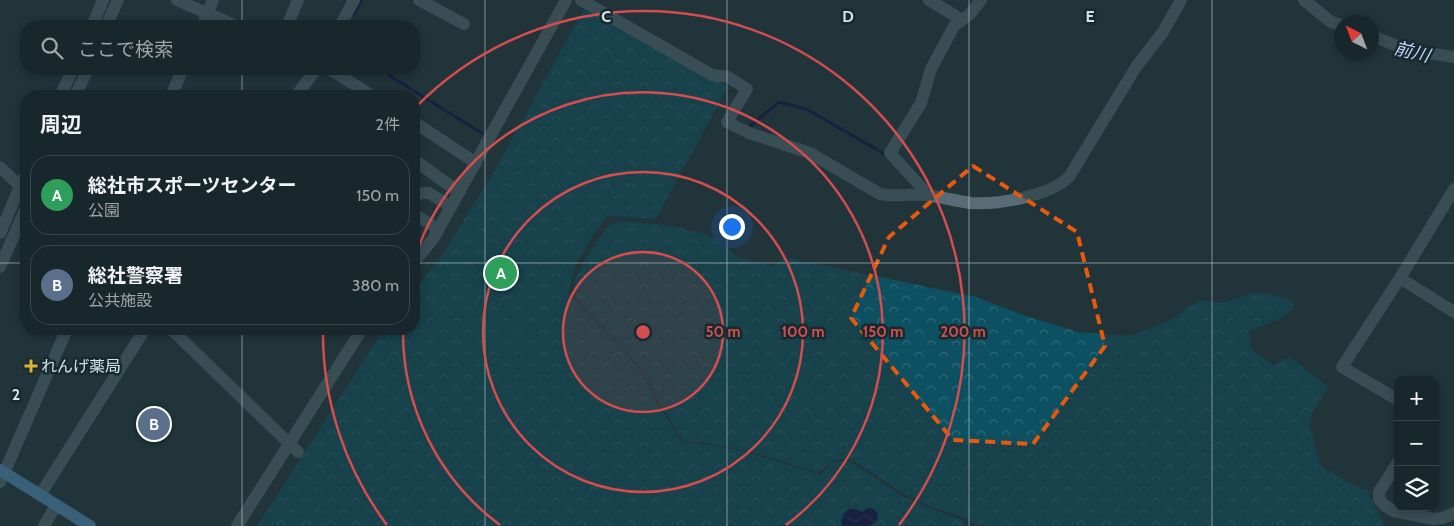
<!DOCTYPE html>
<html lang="ja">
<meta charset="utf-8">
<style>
:root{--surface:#18272c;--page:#212f34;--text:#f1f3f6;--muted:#9fa5a9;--line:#364448;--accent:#b45309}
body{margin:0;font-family:Cabin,"Noto Sans JP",sans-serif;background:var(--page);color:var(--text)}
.controls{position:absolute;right:15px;bottom:15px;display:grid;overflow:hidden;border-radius:10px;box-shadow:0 2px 8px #0003}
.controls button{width:45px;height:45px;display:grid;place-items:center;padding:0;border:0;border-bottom:1px solid var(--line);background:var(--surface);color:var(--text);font:25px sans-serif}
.compass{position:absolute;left:1334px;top:15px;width:45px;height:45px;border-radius:50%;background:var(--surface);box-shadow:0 2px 8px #0003;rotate:318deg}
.you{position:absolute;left:731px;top:226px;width:18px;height:18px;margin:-12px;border:4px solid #fff;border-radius:50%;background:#1a73e8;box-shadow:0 0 0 8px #1a73e833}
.badge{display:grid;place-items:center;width:32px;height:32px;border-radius:50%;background:var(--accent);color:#fff;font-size:16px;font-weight:700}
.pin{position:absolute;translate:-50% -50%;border:2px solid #fff;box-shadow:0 1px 5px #0006}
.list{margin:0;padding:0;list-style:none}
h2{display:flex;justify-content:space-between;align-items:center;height:65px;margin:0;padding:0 20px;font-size:21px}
h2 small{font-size:16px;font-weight:400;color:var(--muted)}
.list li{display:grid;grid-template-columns:32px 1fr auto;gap:15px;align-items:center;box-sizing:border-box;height:80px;margin:0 10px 10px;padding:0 10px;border:1px solid var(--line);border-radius:20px}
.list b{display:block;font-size:19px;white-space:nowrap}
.list p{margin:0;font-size:16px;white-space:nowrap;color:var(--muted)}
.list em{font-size:16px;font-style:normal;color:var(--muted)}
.icon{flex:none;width:28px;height:28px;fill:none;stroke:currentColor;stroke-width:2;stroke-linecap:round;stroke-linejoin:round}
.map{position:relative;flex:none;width:1454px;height:526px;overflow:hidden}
.search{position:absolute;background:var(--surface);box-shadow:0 2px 8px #0003;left:20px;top:20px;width:400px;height:55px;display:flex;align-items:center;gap:12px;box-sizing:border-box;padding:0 18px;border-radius:20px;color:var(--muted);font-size:19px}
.panel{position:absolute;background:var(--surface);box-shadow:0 2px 8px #0003;left:20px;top:90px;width:400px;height:245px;border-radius:20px}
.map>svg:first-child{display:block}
.forest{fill:url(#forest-crowns)}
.water{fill:url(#water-waves)}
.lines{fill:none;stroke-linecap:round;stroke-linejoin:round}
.stream{stroke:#0c0a47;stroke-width:3}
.minor{stroke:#576c74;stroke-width:12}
.major{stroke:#5594c4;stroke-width:12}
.marked{fill:none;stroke:#e8590c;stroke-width:4;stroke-dasharray:10 6;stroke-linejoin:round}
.grid{fill:none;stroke:#d6e2e6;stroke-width:1;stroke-opacity:0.55}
.ring{fill:none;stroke:#d64d4e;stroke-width:2.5}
.poi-dot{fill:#dcb233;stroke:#162a30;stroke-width:2}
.labels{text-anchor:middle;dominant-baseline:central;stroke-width:5;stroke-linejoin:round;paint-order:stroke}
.poi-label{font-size:16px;fill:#d6e2e6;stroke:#162a30;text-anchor:start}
.water-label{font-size:18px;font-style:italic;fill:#c7d1f8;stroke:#162a30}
.grid-label{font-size:16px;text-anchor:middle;font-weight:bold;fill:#d6e2e6;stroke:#162a30;stroke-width:5;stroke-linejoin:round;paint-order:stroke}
.centre{fill:#d64d4e;stroke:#162a30;stroke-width:2.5}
.ring-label{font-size:15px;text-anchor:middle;font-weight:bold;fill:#d64d4e;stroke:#162a30;stroke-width:5;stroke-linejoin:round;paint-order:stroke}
</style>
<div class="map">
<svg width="1454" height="526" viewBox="0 0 1454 526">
<defs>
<pattern id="forest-crowns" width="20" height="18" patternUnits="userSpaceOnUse" patternTransform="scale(1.25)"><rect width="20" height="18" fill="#0d5061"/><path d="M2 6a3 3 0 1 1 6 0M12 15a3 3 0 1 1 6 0" fill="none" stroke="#306978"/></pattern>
<pattern id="water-waves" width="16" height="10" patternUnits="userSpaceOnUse" patternTransform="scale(1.25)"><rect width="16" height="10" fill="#0c0a47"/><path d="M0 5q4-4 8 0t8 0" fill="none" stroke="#2f2d62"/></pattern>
</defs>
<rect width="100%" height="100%" fill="#20343a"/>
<g class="forest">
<path d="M 585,7 L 728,87 L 656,219 L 608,216 L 595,232 L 576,264 L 568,292 L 623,350 L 649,382 L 656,402 L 683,443 C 730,443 776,461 820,475 C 831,464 834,458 851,462 L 904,497 L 927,507 L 962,520 L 965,524 L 964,526 L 257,526 L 384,329 L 414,329 L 414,291 L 442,255 L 492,175 Z"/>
<path d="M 623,221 L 666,225 L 705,234 L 715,239 L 737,257 L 773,266 L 784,257 L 976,297 L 1023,315 L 1078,332 L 1130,336 L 1171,320 L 1189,306 L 1203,300 L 1222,303 L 1259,292 L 1288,299 L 1295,304 C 1287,320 1265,324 1249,331 L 1251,349 L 1273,365 L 1290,357 L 1328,387 L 1312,414 L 1310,425 L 1320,465 L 1352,484 L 1368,491 L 1383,523 L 1383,526 L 989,526 L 974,524 L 965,518 L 927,505 L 904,494 L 852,460 C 834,457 832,462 819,473 C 775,459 730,442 684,442 L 658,401 L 650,381 L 623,348 L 576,298 L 574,281 L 586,259 L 604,231 L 612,223 Z"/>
</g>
<path class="water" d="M 854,508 L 862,512 L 868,508 L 874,509 L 878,514 L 877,521 L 870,526 L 842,526 C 840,516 844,510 854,508 Z"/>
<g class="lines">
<g class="stream">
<polyline points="353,15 362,0"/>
<polyline points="379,69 483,134"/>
<polyline points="748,128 779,102 806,109 815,114 883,153 886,156"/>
</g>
<g class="minor">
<polyline points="177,0 236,26"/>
<polyline points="419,0 464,24"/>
<path d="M 581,0 L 712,75 L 728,77 L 747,89 L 727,122 L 749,133 L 810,153 L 880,194 C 895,197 911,194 926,195 C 941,197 956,201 971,203 C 998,205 1049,196 1069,177 L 1136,67 L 1163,32 L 1181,0"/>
<polyline points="929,0 954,15 961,21"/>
<polyline points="1304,0 1331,22 1342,25"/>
<polyline points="92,26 103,0"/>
<polyline points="106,26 118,0"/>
<polyline points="202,26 213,0"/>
<polyline points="287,26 298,0"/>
<polyline points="340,26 354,0"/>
<polyline points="1372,36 1408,50 1454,57"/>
<polyline points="329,69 373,96"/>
<polyline points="60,96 73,69"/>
<polyline points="75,96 88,69"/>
<polyline points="171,96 183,69"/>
<polyline points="296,96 316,69"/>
<polyline points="414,122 476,163"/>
<polyline points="414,160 459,192"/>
<polyline points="0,167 25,191"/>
<polyline points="923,189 890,153 921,103 931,69 954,26 970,14 981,0"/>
<polyline points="414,197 422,193 429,193 451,207"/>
<polyline points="414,214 438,229"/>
<polyline points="0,233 26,173"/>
<polyline points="414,262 433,239 566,0"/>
<polyline points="0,267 26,208"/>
<polyline points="1400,278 1454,312"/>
<polyline points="171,329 298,452"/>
<polyline points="1398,400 1342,367 1400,278 1454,189"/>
<polyline points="1398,462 1379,492 1379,499 1384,505 1394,511 1433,519 1443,518 1454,513"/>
<polyline points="0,482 67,329"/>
<polyline points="40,495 145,329"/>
<polyline points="44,526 56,505"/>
<polyline points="237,526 362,329"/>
</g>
<polyline class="major" points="0,470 90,526"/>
</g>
<path d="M0 0H1454V526H0ZM 973,166 L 1077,232 L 1105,346 L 1033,444 L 953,440 L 851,318 L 889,237 Z" fill="#20343a" fill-opacity=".55" fill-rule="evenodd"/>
<path class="marked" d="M 973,166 L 1077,232 L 1105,346 L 1033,444 L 953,440 L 851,318 L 889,237 Z"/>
<path class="grid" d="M 242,0 L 242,26M 485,0 L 485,526M 727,0 L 727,526M 969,0 L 969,526M 1212,0 L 1212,526M 242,69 L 242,96M 0,263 L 26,263M 414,263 L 1454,263M 242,329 L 242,526"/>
<circle cx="643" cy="332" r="80" fill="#d64d4e" fill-opacity=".12"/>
<g class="ring">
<circle cx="643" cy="332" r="80"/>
<circle cx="643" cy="332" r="160"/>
<path d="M500 525A240 240 0 0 1 403 330M414 260A240 240 0 1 1 786 525"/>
<path d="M387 525A320 320 0 0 1 323 329M415 108A320 320 0 0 1 899 525"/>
</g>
<path class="poi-dot" d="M28.5 358.5h5v5h5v5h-5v5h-5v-5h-5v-5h5z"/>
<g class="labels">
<g class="poi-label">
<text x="41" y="366">れんげ薬局</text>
</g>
<g class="water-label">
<text transform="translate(1412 52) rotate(14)">前川</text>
</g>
</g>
<g class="grid-label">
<text x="606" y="22">C</text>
<text x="848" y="22">D</text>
<text x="1090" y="22">E</text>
<text x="16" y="400">2</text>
</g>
<circle cx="643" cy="332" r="8" class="centre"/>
<g class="ring-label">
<text x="723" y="337">50 m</text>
<text x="803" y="337">100 m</text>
<text x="883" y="337">150 m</text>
<text x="963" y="337">200 m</text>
</g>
</svg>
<div class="controls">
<button>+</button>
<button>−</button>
<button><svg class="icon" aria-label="layers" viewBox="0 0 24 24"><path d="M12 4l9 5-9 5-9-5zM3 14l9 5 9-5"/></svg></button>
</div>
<svg class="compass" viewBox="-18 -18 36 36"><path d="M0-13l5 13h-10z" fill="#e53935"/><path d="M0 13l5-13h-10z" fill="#9fa5a9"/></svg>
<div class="you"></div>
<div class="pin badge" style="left:501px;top:273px;background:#2e9e5b">A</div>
<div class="pin badge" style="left:154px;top:424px;background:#5c6f8a">B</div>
<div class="search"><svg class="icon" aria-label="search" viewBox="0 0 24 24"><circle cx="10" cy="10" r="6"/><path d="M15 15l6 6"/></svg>ここで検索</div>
<section class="panel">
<h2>周辺<small>2件</small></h2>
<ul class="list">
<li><span class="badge" style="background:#2e9e5b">A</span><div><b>総社市スポーツセンター</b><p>公園</p></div><em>150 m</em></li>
<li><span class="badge" style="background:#5c6f8a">B</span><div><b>総社警察署</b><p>公共施設</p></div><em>380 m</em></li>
</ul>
</section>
</div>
